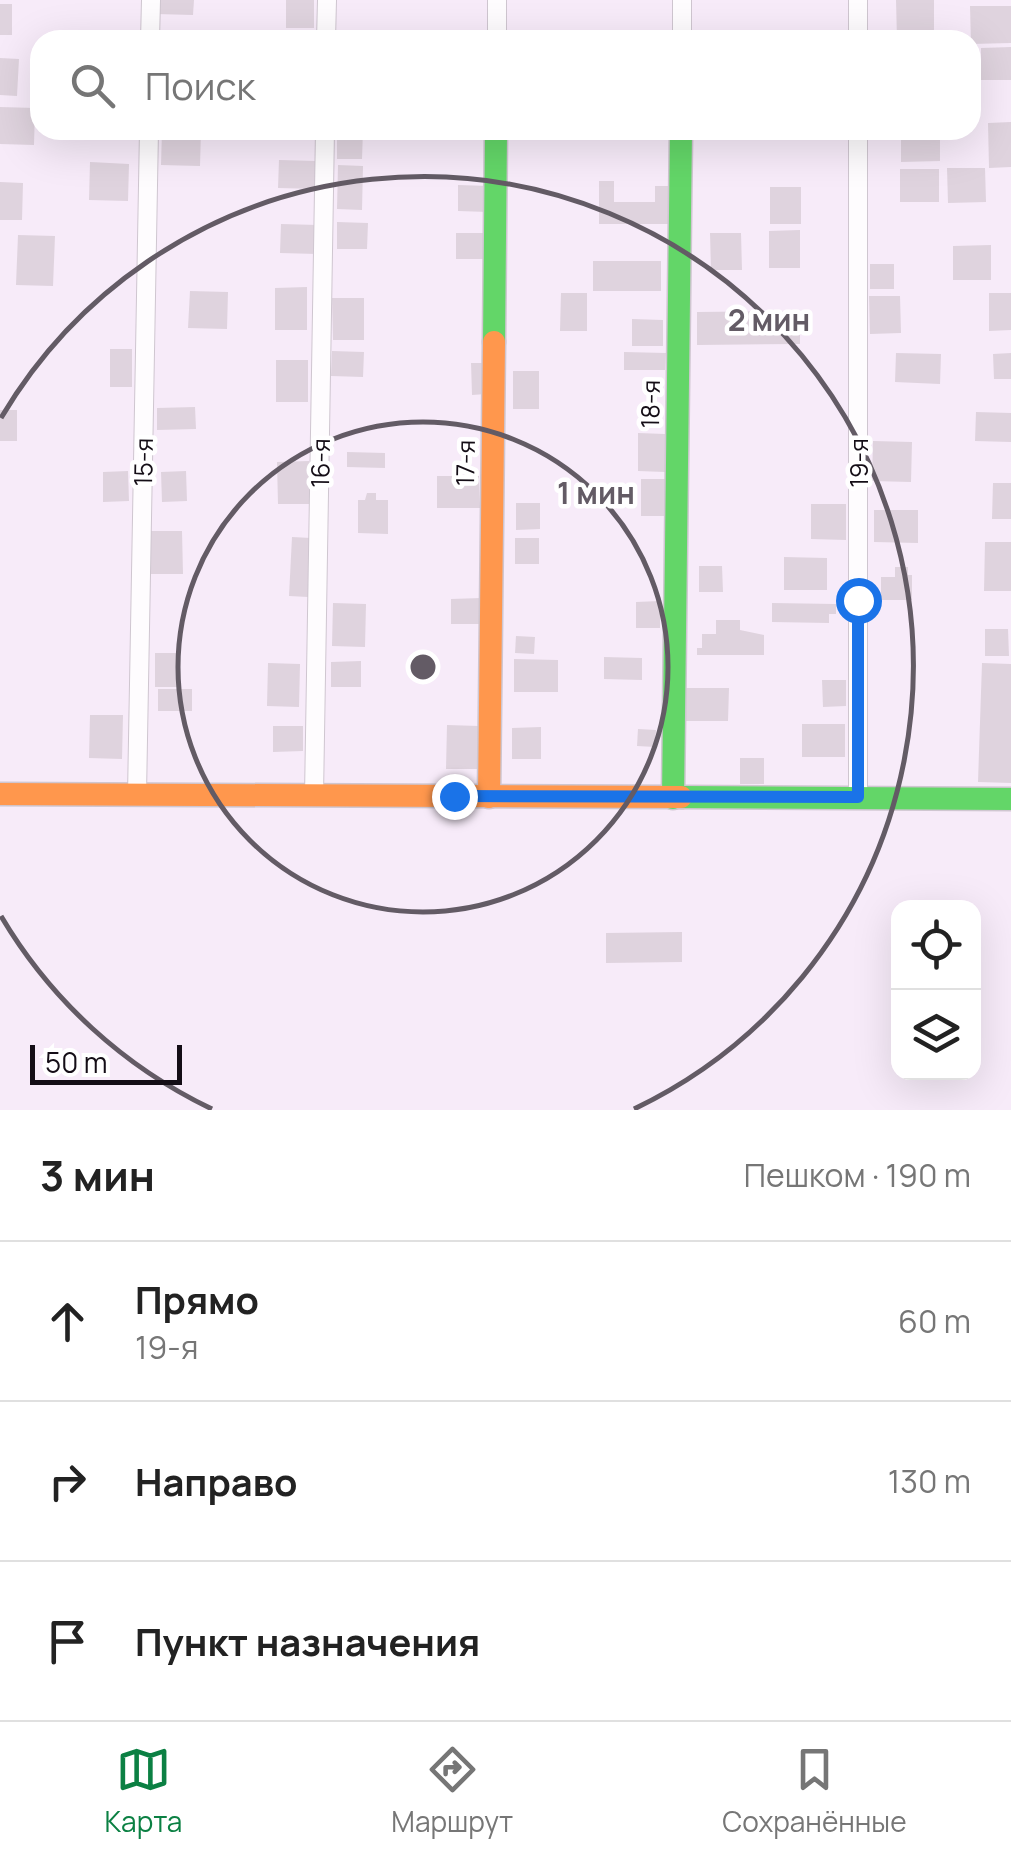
<!DOCTYPE html>
<html lang="ru">
<meta charset="utf-8">
<style>
:root{--surface:#fff;--page:#f6f6f6;--text:#222;--muted:#767676;--line:#e0e0e0;--accent:#0b8043}
body{margin:0;font-family:Manrope,sans-serif;background:var(--page);color:var(--text)}
.controls{position:absolute;right:30px;bottom:30px;display:grid;overflow:hidden;border-radius:20px;box-shadow:0 10px 40px #0002}
.controls button{width:90px;height:90px;display:grid;place-items:center;padding:0;border:0;border-bottom:2px solid var(--line);background:var(--surface);color:var(--text);font:50px sans-serif}
.scale{position:absolute;left:30px;bottom:25px;width:152px;box-sizing:border-box;padding-left:10px;border:5px solid #140d16;border-top:0;font-size:28px;line-height:35px;white-space:nowrap;color:#140d16;-webkit-text-stroke:8px #fff;paint-order:stroke}
.stop{position:absolute;width:30px;height:30px;margin:-22px;border:8px solid #1a73e8;border-radius:50%;background:#fff}
.stop.end{background:#1a73e8;border-color:#fff;box-shadow:0 2px 10px #0008}
.list{margin:0;padding:0;list-style:none}
h2{display:flex;justify-content:space-between;align-items:center;height:130px;margin:0;padding:0 40px;font-size:42px}
h2 small{font-size:32px;font-weight:400;color:var(--muted)}
.list li{display:grid;grid-template-columns:65px 1fr auto;gap:30px;align-items:center;box-sizing:border-box;height:160px;padding:0 40px;border-top:2px solid var(--line)}
.list b{display:block;font-size:38px;white-space:nowrap}
.list p{margin:0;font-size:32px;white-space:nowrap;color:var(--muted)}
.list em{font-size:32px;font-style:normal;color:var(--muted)}
.icon{flex:none;width:55px;height:55px;fill:none;stroke:currentColor;stroke-width:2;stroke-linecap:round;stroke-linejoin:round}
.map{position:relative;flex:none;width:1011px;height:1110px;overflow:hidden}
.search{position:absolute;background:var(--surface);box-shadow:0 10px 40px #0002;left:30px;right:30px;top:30px;height:110px;display:flex;align-items:center;gap:25px;box-sizing:border-box;padding:0 35px;border-radius:30px;color:var(--muted);font-size:38px}
.sheet{height:610px;background:var(--surface)}
nav{display:flex;justify-content:space-around;align-items:center;box-sizing:border-box;height:140px;border-top:2px solid var(--line);background:var(--surface);font-size:28px;color:var(--muted)}
nav a{display:grid;justify-items:center;gap:5px}
nav .on{color:var(--accent)}
.map>svg:first-child{display:block}
.building{fill:#dfd3de}
.lines{fill:none;stroke-linecap:round;stroke-linejoin:round}
.street-casing{stroke:#cfc6d0;stroke-width:20}
.fast-casing{stroke:#cfc6d0;stroke-width:25}
.slow-casing{stroke:#cfc6d0;stroke-width:25}
.street{stroke:#fefcfe;stroke-width:18}
.fast{stroke:#63d668;stroke-width:22}
.slow{stroke:#ff974d;stroke-width:22}
.route{stroke:#1a73e8;stroke-width:12}
.ring{fill:none;stroke:#635b65;stroke-width:5}
.labels{text-anchor:middle;dominant-baseline:central;stroke-width:9;stroke-linejoin:round;paint-order:stroke}
.street-label{font-size:25px;fill:#140d16;stroke:#fff}
.centre{fill:#635b65;stroke:#fff;stroke-width:5}
.ring-label{font-size:30px;text-anchor:middle;font-weight:bold;fill:#635b65;stroke:#fff;stroke-width:9;stroke-linejoin:round;paint-order:stroke}
</style>
<div class="map">
<svg width="1011" height="1110" viewBox="0 0 1011 1110">
<rect width="100%" height="100%" fill="#f7ebf9"/>
<g class="building">
<polygon points="156,0 194,0 193,15 156,14"/>
<rect x="286" y="0" width="28" height="28"/>
<polygon points="896,0 934,0 934,39 897,39"/>
<rect x="0" y="4" width="12" height="31"/>
<polygon points="970,6 1011,6 1011,43 971,44"/>
<polygon points="1011,47 1011,80 981,80 981,48"/>
<polygon points="0,58 19,59 17,96 0,95"/>
<polygon points="0,107 35,108 34,145 0,144"/>
<polygon points="1011,122 1011,167 989,168 988,123"/>
<polygon points="67,130 106,130 106,140 67,139"/>
<polygon points="162,130 201,130 200,166 161,165"/>
<polygon points="337,130 363,130 362,159 337,159"/>
<polygon points="901,130 940,130 940,161 901,162"/>
<polygon points="279,160 316,161 315,189 278,188"/>
<polygon points="90,162 129,164 128,201 89,200"/>
<polygon points="338,165 363,166 362,210 337,209"/>
<polygon points="947,168 985,168 986,202 948,203"/>
<rect x="900" y="169" width="39" height="33"/>
<polygon points="599,181 614,181 614,202 655,202 655,186 668,186 668,224 599,224"/>
<polygon points="0,182 23,183 22,220 0,220"/>
<polygon points="458,185 489,186 488,212 458,211"/>
<rect x="770" y="187" width="31" height="37"/>
<polygon points="337,222 368,223 367,249 337,249"/>
<polygon points="281,224 318,225 317,254 280,253"/>
<polygon points="800,230 800,268 769,268 769,231"/>
<polygon points="456,233 487,233 486,259 456,259"/>
<polygon points="710,233 741,233 742,270 711,270"/>
<polygon points="18,235 55,236 53,286 16,285"/>
<polygon points="991,245 991,280 953,280 953,246"/>
<rect x="593" y="261" width="68" height="30"/>
<rect x="870" y="264" width="24" height="25"/>
<polygon points="307,287 307,330 275,330 275,288"/>
<polygon points="190,291 228,292 227,329 188,328"/>
<polygon points="561,293 587,293 587,331 560,331"/>
<polygon points="989,293 1011,293 1011,330 989,331"/>
<polygon points="869,296 900,296 901,333 870,334"/>
<polygon points="332,298 364,298 364,340 333,340"/>
<polygon points="800,311 800,344 697,345 697,312"/>
<polygon points="632,319 663,320 663,346 632,346"/>
<rect x="110" y="349" width="22" height="38"/>
<polygon points="332,351 364,352 363,377 331,376"/>
<polygon points="624,352 666,353 665,370 624,370"/>
<polygon points="896,353 941,354 940,384 895,382"/>
<polygon points="1011,353 1011,379 994,379 993,354"/>
<rect x="276" y="360" width="32" height="42"/>
<polygon points="471,363 486,363 486,394 472,395"/>
<rect x="513" y="371" width="26" height="38"/>
<polygon points="195,407 196,429 157,430 157,408"/>
<rect x="0" y="410" width="17" height="31"/>
<polygon points="976,412 1011,413 1011,442 975,441"/>
<polygon points="638,433 665,434 665,472 638,471"/>
<polygon points="873,441 912,442 911,482 872,481"/>
<polygon points="347,452 385,453 385,468 347,467"/>
<polygon points="309,461 310,504 278,504 277,462"/>
<polygon points="128,471 129,501 103,502 103,472"/>
<polygon points="186,471 187,501 162,502 161,472"/>
<polygon points="437,476 479,476 480,508 437,508"/>
<rect x="641" y="479" width="26" height="37"/>
<polygon points="993,483 1011,483 1011,519 992,519"/>
<polygon points="367,493 376,493 376,500 388,500 388,534 358,533 358,500 365,500"/>
<polygon points="516,503 540,503 540,529 516,530"/>
<polygon points="811,504 846,504 846,540 811,539"/>
<polygon points="874,510 918,510 918,543 874,542"/>
<polygon points="150,531 182,531 183,574 151,574"/>
<polygon points="292,537 311,538 308,597 289,596"/>
<rect x="515" y="538" width="24" height="26"/>
<polygon points="985,542 1011,542 1011,591 984,591"/>
<polygon points="784,557 827,558 827,590 784,590"/>
<polygon points="699,566 722,566 723,592 699,592"/>
<polygon points="895,567 908,567 908,575 912,575 912,600 881,600 881,577 895,577"/>
<polygon points="481,598 481,624 451,624 451,599"/>
<polygon points="660,601 660,628 636,628 636,602"/>
<polygon points="333,603 366,604 365,647 332,646"/>
<polygon points="772,603 836,604 836,614 829,614 829,623 772,622"/>
<polygon points="716,620 740,620 740,630 764,635 764,655 697,655 697,648 702,648 702,634 716,634"/>
<polygon points="985,629 1008,629 1009,656 985,656"/>
<polygon points="516,636 535,637 534,654 515,653"/>
<rect x="155" y="653" width="23" height="34"/>
<polygon points="604,657 642,658 642,680 604,679"/>
<polygon points="514,659 558,660 558,692 514,692"/>
<polygon points="361,661 361,687 331,687 331,662"/>
<polygon points="268,663 300,664 299,707 267,706"/>
<polygon points="982,663 1011,664 1011,783 978,782"/>
<polygon points="822,680 846,680 846,706 823,707"/>
<polygon points="685,688 729,688 728,721 685,721"/>
<rect x="158" y="689" width="34" height="22"/>
<polygon points="90,715 123,715 122,759 89,758"/>
<rect x="802" y="724" width="43" height="33"/>
<polygon points="447,725 479,726 478,769 446,769"/>
<polygon points="273,726 303,726 303,751 273,752"/>
<polygon points="541,727 541,759 512,759 512,728"/>
<polygon points="638,729 656,730 655,747 637,746"/>
<rect x="740" y="758" width="24" height="26"/>
<polygon points="682,932 682,962 606,963 606,933"/>
</g>
<g class="lines">
<defs>
<g id="street">
<polyline points="858,0 858,40"/>
<polyline points="150,40 151,0"/>
<polyline points="326,40 327,0"/>
<polyline points="497,40 497,0"/>
<polyline points="682,40 682,0"/>
<polyline points="858,130 858,797"/>
<polyline points="137,795 149,130"/>
<polyline points="314,796 325,130"/>
</g>
<g id="fast">
<polyline points="494,342 496,130"/>
<polyline points="681,797 1011,799"/>
<polyline points="673,798 681,130"/>
</g>
<g id="slow">
<polyline points="0,794 681,797"/>
<polyline points="489,797 494,342"/>
</g>
</defs>
<use href="#street" class="street-casing"/>
<use href="#fast" class="fast-casing"/>
<use href="#slow" class="slow-casing"/>
<use href="#street" class="street"/>
<use href="#fast" class="fast"/>
<use href="#slow" class="slow"/>
</g>
<g class="lines">
<polyline class="route" points="454,796 858,797 858,600"/>
</g>
<g class="ring">
<circle cx="423" cy="667" r="245"/>
<path d="M212 1109A490 490 0 0 1 1 916M1 418A490 490 0 1 1 634 1109"/>
</g>
<g class="labels">
<g class="street-label">
<text transform="translate(650 404) rotate(-89)">18-я</text>
<text transform="translate(143 462) rotate(-89)">15-я</text>
<text transform="translate(320 463) rotate(-89)">16-я</text>
<text transform="translate(465 463) rotate(-89)">17-я</text>
<text transform="translate(858 463) rotate(-90)">19-я</text>
</g>
</g>
<circle cx="423" cy="667" r="15" class="centre"/>
<g class="ring-label">
<text x="769" y="331">2 мин</text>
<text x="596" y="504">1 мин</text>
</g>
</svg>
<div class="controls">
<button><svg class="icon" aria-label="locate" viewBox="0 0 24 24"><circle cx="12" cy="12" r="6"/><path d="M12 2v4M12 18v4M2 12h4M18 12h4"/></svg></button>
<button><svg class="icon" aria-label="layers" viewBox="0 0 24 24"><path d="M12 4l9 5-9 5-9-5zM3 14l9 5 9-5"/></svg></button>
</div>
<div class="scale">50 m</div>
<div class="stop" style="left:858px;top:600px"></div>
<div class="stop end" style="left:454px;top:796px"></div>
<div class="search"><svg class="icon" aria-label="search" viewBox="0 0 24 24"><circle cx="10" cy="10" r="6"/><path d="M15 15l6 6"/></svg>Поиск</div>
</div>
<section class="sheet">
<h2>3 мин<small>Пешком · 190 m</small></h2>
<ul class="list">
<li><svg class="icon" aria-label="ahead" viewBox="0 0 24 24"><path d="M12 20V5M6 11l6-6 6 6"/></svg><div><b>Прямо</b><p>19-я</p></div><em>60 m</em></li>
<li><svg class="icon" aria-label="right" viewBox="0 0 24 24"><path d="M7 20v-9h11M14 6l5 5-5 5"/></svg><div><b>Направо</b></div><em>130 m</em></li>
<li><svg class="icon" aria-label="arrive" viewBox="0 0 24 24"><path d="M6 21V4h12l-3 4 3 4H6"/></svg><div><b>Пункт назначения</b></div></li>
</ul>
</section>
<nav>
<a class="on"><svg class="icon" aria-label="map" viewBox="0 0 24 24"><path d="M3 6l6-2 6 2 6-2v14l-6 2-6-2-6 2zM9 4v14M15 6v14"/></svg>Карта</a>
<a><svg class="icon" aria-label="directions" viewBox="0 0 24 24"><path d="M12 3l9 9-9 9-9-9zM9 14v-3h6M13 9l2 2-2 2"/></svg>Маршрут</a>
<a><svg class="icon" aria-label="saved" viewBox="0 0 24 24"><path d="M7 4h10v16l-5-4-5 4z"/></svg>Сохранённые</a>
</nav>
